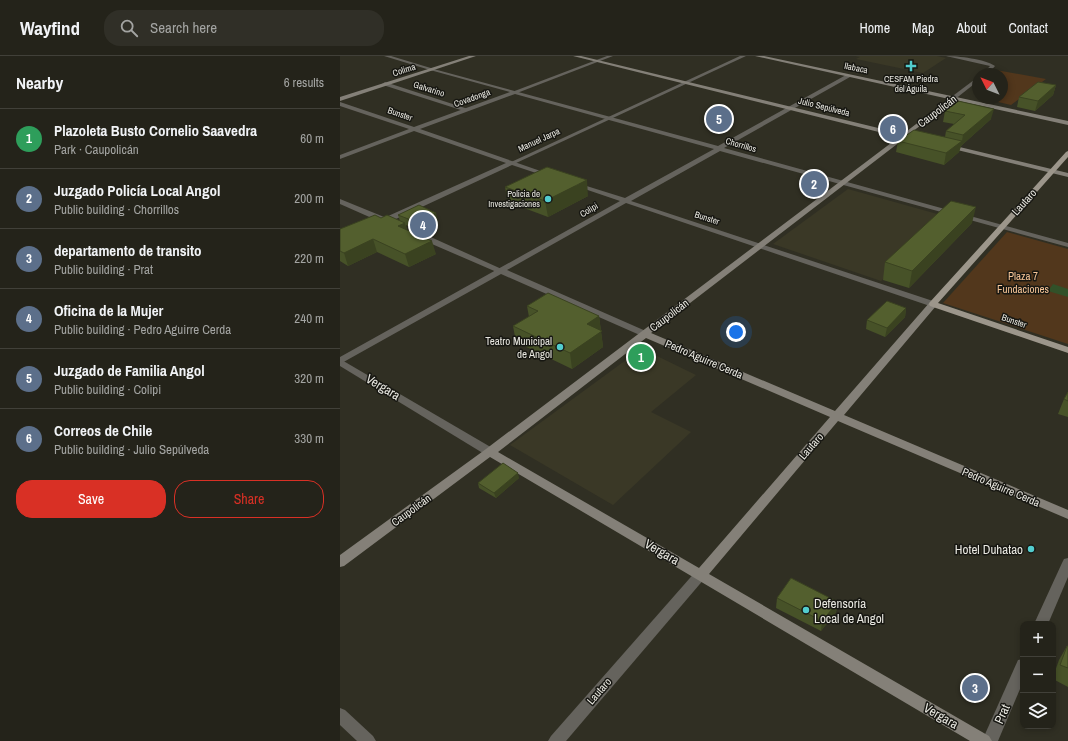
<!DOCTYPE html>
<meta charset="utf-8">
<style>
:root{--surface:#24231a;--page:#302f27;--text:#f1f3f6;--muted:#a3a4a2;--line:#414039;--accent:#d93025}
body{margin:0;font-family:"Archivo Narrow",sans-serif;background:var(--page);color:var(--text)}
.controls{position:absolute;right:12px;bottom:12px;display:grid;overflow:hidden;border-radius:8px;box-shadow:0 2px 6px #0003}
.controls button{width:36px;height:36px;display:grid;place-items:center;padding:0;border:0;border-bottom:1px solid var(--line);background:var(--surface);color:var(--text);font:20px sans-serif}
.compass{position:absolute;left:632px;top:12px;width:36px;height:36px;border-radius:50%;background:var(--surface);box-shadow:0 2px 6px #0003;rotate:312deg}
.you{position:absolute;left:396px;top:276px;width:14px;height:14px;margin:-10px;border:3px solid #fff;border-radius:50%;background:#1a73e8;box-shadow:0 0 0 6px #1a73e833}
.badge{display:grid;place-items:center;width:26px;height:26px;border-radius:50%;background:var(--accent);color:#fff;font-size:13px;font-weight:700}
.pin{position:absolute;translate:-50% -50%;border:2px solid #fff;box-shadow:0 1px 4px #0006}
.list{margin:0;padding:0;list-style:none}
h2{display:flex;justify-content:space-between;align-items:center;height:52px;margin:0;padding:0 16px;font-size:17px}
h2 small{font-size:13px;font-weight:400;color:var(--muted)}
.list li{display:grid;grid-template-columns:26px 1fr auto;gap:12px;align-items:center;box-sizing:border-box;height:60px;padding:0 16px;border-top:1px solid var(--line)}
.list b{display:block;font-size:15px;white-space:nowrap}
.list p{margin:0;font-size:13px;white-space:nowrap;color:var(--muted)}
.list em{font-size:13px;font-style:normal;color:var(--muted)}
.actions{display:flex;gap:8px;padding:12px 16px}
.actions a{flex:1;padding:9px 0;border:1px solid var(--accent);border-radius:16px;text-align:center;font-size:14px;color:var(--accent)}
.actions .main{background:var(--accent);color:#fff}
.icon{flex:none;width:22px;height:22px;fill:none;stroke:currentColor;stroke-width:2;stroke-linecap:round;stroke-linejoin:round}
.map{position:relative;flex:none;width:728px;height:685px;overflow:hidden}
header{display:flex;align-items:center;gap:24px;box-sizing:border-box;height:56px;padding:0 20px;background:var(--surface);border-bottom:1px solid var(--line)}
header strong{font-size:19px}
nav{display:flex;gap:22px;margin-inline-start:auto;font-size:14px}
.search{width:280px;height:36px;background:var(--page);display:flex;align-items:center;gap:10px;box-sizing:border-box;padding:0 14px;border-radius:16px;color:var(--muted);font-size:15px}
main{display:flex}
aside{flex:1;background:var(--surface)}
.map>svg:first-child{display:block}
.built{fill:#3a3826}
.green{fill:#52371c}
.water{fill:#325129}
.lines{fill:none;stroke-linecap:round;stroke-linejoin:round}
.minor{fill:#65635d;fill-rule:evenodd}
.tertiary{fill:#65635d;fill-rule:evenodd}
.secondary{fill:#848078;fill-rule:evenodd}
.primary{fill:#9c968b;fill-rule:evenodd}
.wall{fill:#475228}
.shaded-wall{fill:#3a4220}
.building{fill:#535f2e;stroke:#3a4220}
.poi-dot{fill:#52cdce;stroke:#171712;stroke-width:1.5}
.labels{text-anchor:middle;dominant-baseline:central;stroke-width:3;stroke-linejoin:round;paint-order:stroke}
.far-street-label{font-size:9px;fill:#e9e8e1;stroke:#171712}
.far-poi-label{font-size:9px;fill:#e9e8e1;stroke:#171712}
.street-label{font-size:11px;fill:#e9e8e1;stroke:#171712}
.park-label{font-size:11px;fill:#f7c597;stroke:#171712}
.poi-label{font-size:11px;fill:#e9e8e1;stroke:#171712;text-anchor:end}
.near-street-label{font-size:13px;fill:#e9e8e1;stroke:#171712}
.near-poi-label{font-size:13px;fill:#e9e8e1;stroke:#171712;text-anchor:end}
</style>
<header>
<strong>Wayfind</strong>
<div class="search"><svg class="icon" aria-label="search" viewBox="0 0 24 24"><circle cx="10" cy="10" r="6"/><path d="M15 15l6 6"/></svg>Search here</div>
<nav><a>Home</a><a>Map</a><a>About</a><a>Contact</a></nav>
</header>
<main>
<aside>
<h2>Nearby<small>6 results</small></h2>
<ul class="list">
<li><span class="badge" style="background:#2e9e5b">1</span><div><b>Plazoleta Busto Cornelio Saavedra</b><p>Park · Caupolicán</p></div><em>60 m</em></li>
<li><span class="badge" style="background:#5c6f8a">2</span><div><b>Juzgado Policía Local Angol</b><p>Public building · Chorrillos</p></div><em>200 m</em></li>
<li><span class="badge" style="background:#5c6f8a">3</span><div><b>departamento de transito</b><p>Public building · Prat</p></div><em>220 m</em></li>
<li><span class="badge" style="background:#5c6f8a">4</span><div><b>Oficina de la Mujer</b><p>Public building · Pedro Aguirre Cerda</p></div><em>240 m</em></li>
<li><span class="badge" style="background:#5c6f8a">5</span><div><b>Juzgado de Familia Angol</b><p>Public building · Colipi</p></div><em>320 m</em></li>
<li><span class="badge" style="background:#5c6f8a">6</span><div><b>Correos de Chile</b><p>Public building · Julio Sepúlveda</p></div><em>330 m</em></li>
</ul>
<div class="actions"><a class="main">Save</a><a>Share</a></div>
</aside>
<div class="map">
<svg width="728" height="685" viewBox="0 0 728 685">
<rect width="100%" height="100%" fill="#302f23"/>
<g class="built">
<polygon points="515,0 597,0 606,2 583,17 516,3 520,1"/>
<polygon points="508,133 608,161 541,225 433,188"/>
<polygon points="315,299 356,319 311,356 351,376 273,449 170,389 286,304 300,310"/>
</g>
<g class="green">
<polygon points="656,14 706,23 671,49 641,42 662,42 662,18 651,18"/>
<polygon points="667,176 728,193 728,288 603,247"/>
<polygon points="301,292 315,299 300,310 286,304"/>
</g>
<polygon class="water" points="713,228 728,233 728,241 708,235"/>
<g class="lines">
<g class="minor">
<polygon points="44,0 51,0 94,13 90,14"/>
<polygon points="267,0 273,0 177,37 172,36"/>
<polygon points="400,0 406,0 174,108 169,107"/>
<polygon points="45,26 128,53 129,54 124,55 43,29 42,28"/>
<polygon points="0,143 49,163 50,165 49,167 43,167 0,148"/>
<polygon points="78,178 84,178 166,215 165,217 159,217 78,182"/>
<polygon points="0,303 154,393 155,396 154,399 146,399 0,310"/>
<polygon points="0,652 5,654 33,680 36,685 17,685 0,669"/>
</g>
<g class="tertiary">
<path d="M 606,0 C 618,0 645,3 655,10 L 648,18 L 643,18 L 650,10 Z"/>
<polygon points="90,12 378,90 506,19 510,19 510,21 384,92 728,187 728,191 380,95 291,145 596,246 597,248 596,250 590,250 286,147 167,214 308,276 310,278 308,280 302,280 161,218 0,308 0,301 280,145 233,129 233,127 237,127 285,142 374,93 175,38 80,73 212,119 212,121 208,121 172,109 43,169 37,169 37,165 166,107 74,75 0,103 0,99 69,73 0,50 0,46 74,71 170,36 90,14"/>
<polygon points="638,21 638,25 614,44 610,44 610,42"/>
<polygon points="728,502 728,521 708,568 694,568 722,507 724,503"/>
<polygon points="361,513 365,514 367,518 365,522 226,685 208,685 211,680 357,514"/>
<polygon points="683,603 683,626 658,685 642,685 678,604"/>
</g>
<g class="secondary">
<polygon points="129,0 136,0 0,45 0,41"/>
<path d="M 233,0 L 241,0 L 563,78 L 609,43 L 415,0 L 424,0 L 728,65 L 728,69 L 614,44 L 568,79 L 571,81 L 570,82 L 565,82 L 311,277 L 495,355 L 590,246 L 596,246 L 597,248 L 596,250 L 504,359 L 728,454 L 728,463 L 498,365 L 369,518 L 649,680 L 652,685 L 630,685 L 150,401 L 4,510 L 0,511 L 0,499 L 146,393 L 559,81 ZM 306,282 L 490,361 L 359,512 L 158,396 Z"/>
<polygon points="607,88 728,117 728,121 605,91 605,89"/>
</g>
<polygon class="primary" points="728,95 728,101 598,247 728,291 728,297 590,250 589,248 590,246 726,96"/>
</g>
<g class="wall">
<polygon points="716,29 713,39 695,55 677,51 679,41"/>
<polygon points="605,55 651,63 621,90 619,96 604,109 556,96 558,85 605,81 606,75 614,68 603,66"/>
<polygon points="165,131 248,140 208,161 168,146"/>
<polygon points="58,159 98,165 78,175 66,169 67,174 96,198 69,211 37,196 8,210 0,205 0,173 41,162 60,165"/>
<polygon points="632,167 569,232 543,224 545,206"/>
<polygon points="187,250 259,260 263,291 232,313 176,286 173,270 189,261"/>
<polygon points="566,252 565,261 545,281 526,273 527,264"/>
<polygon points="728,336 728,361 718,358 724,343"/>
<polygon points="179,422 156,442 139,432 138,427"/>
<polygon points="437,542 498,546 496,556 481,575 436,552"/>
<polygon points="727,590 728,590 728,631 713,623 713,621 719,604"/>
</g>
<g class="shaded-wall">
<polygon points="716,29 713,39 695,55 698,45"/>
<polygon points="654,53 651,63 621,90 619,96 604,109 606,97 622,85 623,79"/>
<polygon points="247,124 248,140 208,161 205,145"/>
<polygon points="636,151 632,167 569,232 572,215"/>
<polygon points="96,157 98,165 78,175 76,166"/>
<polygon points="65,167 68,179 58,170"/>
<polygon points="33,183 37,196 8,210 4,197"/>
<polygon points="92,185 96,198 69,211 65,198"/>
<polygon points="566,252 565,261 545,281 547,272"/>
<polygon points="259,260 263,291 232,313 230,297 247,268"/>
<polygon points="178,417 179,422 156,442 154,437"/>
<polygon points="498,546 496,556 481,575 482,565"/>
</g>
<g class="building">
<polygon points="698,26 716,29 698,45 679,41"/>
<polygon points="618,45 654,53 623,79 606,75 625,59 605,55"/>
<polygon points="574,74 622,85 606,97 558,85"/>
<polygon points="207,111 247,124 205,145 165,131"/>
<polygon points="611,145 636,151 572,215 545,206"/>
<polygon points="79,149 96,157 76,166 58,159"/>
<polygon points="35,159 41,162 47,159 65,167 58,170 92,185 65,198 33,183 4,197 0,195 0,173"/>
<polygon points="208,237 259,260 247,268 262,275 230,297 173,270 198,255 187,250"/>
<polygon points="547,245 566,252 547,272 527,264"/>
<polygon points="728,336 728,345 724,343"/>
<polygon points="163,407 178,417 154,437 138,427"/>
<polygon points="451,522 498,546 482,565 437,542"/>
<polygon points="727,590 728,590 728,612 720,609"/>
</g>
<g class="poi-dot">
<path d="M569 4h4v4h4v4h-4v4h-4v-4h-4v-4h4z"/>
<circle cx="208" cy="143" r="4"/>
<circle cx="220" cy="291" r="4"/>
<circle cx="691" cy="493" r="4"/>
<circle cx="466" cy="554" r="4"/>
</g>
<g class="labels">
<g class="far-street-label">
<text transform="translate(516 12) rotate(12)">Ilabaca</text>
<text transform="translate(64 14) rotate(-18)">Colima</text>
<text transform="translate(89 33) rotate(18)">Galvarino</text>
<text transform="translate(132 42) rotate(-20)">Covadonga</text>
<text transform="translate(484 51) rotate(14)">Julio Sepúlveda</text>
<text transform="translate(60 58) rotate(19)">Bunster</text>
<text transform="translate(199 84) rotate(-25)">Manuel Jarpa</text>
<text transform="translate(401 89) rotate(16)">Chorrillos</text>
<text transform="translate(249 154) rotate(-30)">Colipi</text>
<text transform="translate(367 162) rotate(18)">Bunster</text>
<text transform="translate(674 265) rotate(19)">Bunster</text>
</g>
<g class="far-poi-label">
<text x="571" y="23">CESFAM Piedra<tspan x="571" dy="10">del Águila</tspan></text>
<text x="200" y="138" text-anchor="end">Policia de<tspan x="200" dy="10">Investigaciones</tspan></text>
</g>
<g class="street-label">
<text transform="translate(597 55) rotate(-37)">Caupolicán</text>
<text transform="translate(684 146) rotate(-48)">Lautaro</text>
<text transform="translate(329 259) rotate(-37)">Caupolicán</text>
<text transform="translate(364 303) rotate(23)">Pedro Aguirre Cerda</text>
<text transform="translate(471 390) rotate(-49)">Lautaro</text>
<text transform="translate(661 431) rotate(23)">Pedro Aguirre Cerda</text>
<text transform="translate(71 454) rotate(-36)">Caupolicán</text>
<text transform="translate(259 635) rotate(-49)">Lautaro</text>
</g>
<g class="park-label">
<text x="683" y="220">Plaza 7<tspan x="683" dy="13">Fundaciones</tspan></text>
</g>
<g class="poi-label">
<text x="212" y="285">Teatro Municipal<tspan x="212" dy="13">de Angol</tspan></text>
</g>
<g class="near-street-label">
<text transform="translate(43 331) rotate(31)">Vergara</text>
<text transform="translate(322 496) rotate(30)">Vergara</text>
<text transform="translate(662 658) rotate(-66)">Prat</text>
<text transform="translate(601 660) rotate(30)">Vergara</text>
</g>
<g class="near-poi-label">
<text x="683" y="493">Hotel Duhatao</text>
<text x="474" y="547" text-anchor="start">Defensoría<tspan x="474" dy="15">Local de Angol</tspan></text>
</g>
</g>
</svg>
<div class="controls">
<button>+</button>
<button>−</button>
<button><svg class="icon" aria-label="layers" viewBox="0 0 24 24"><path d="M12 4l9 5-9 5-9-5zM3 14l9 5 9-5"/></svg></button>
</div>
<svg class="compass" viewBox="-18 -18 36 36"><path d="M0-13l5 13h-10z" fill="#e53935"/><path d="M0 13l5-13h-10z" fill="#a3a4a2"/></svg>
<div class="you"></div>
<div class="pin badge" style="left:301px;top:301px;background:#2e9e5b">1</div>
<div class="pin badge" style="left:474px;top:128px;background:#5c6f8a">2</div>
<div class="pin badge" style="left:635px;top:632px;background:#5c6f8a">3</div>
<div class="pin badge" style="left:83px;top:169px;background:#5c6f8a">4</div>
<div class="pin badge" style="left:379px;top:63px;background:#5c6f8a">5</div>
<div class="pin badge" style="left:553px;top:73px;background:#5c6f8a">6</div>
</div>
</main>
